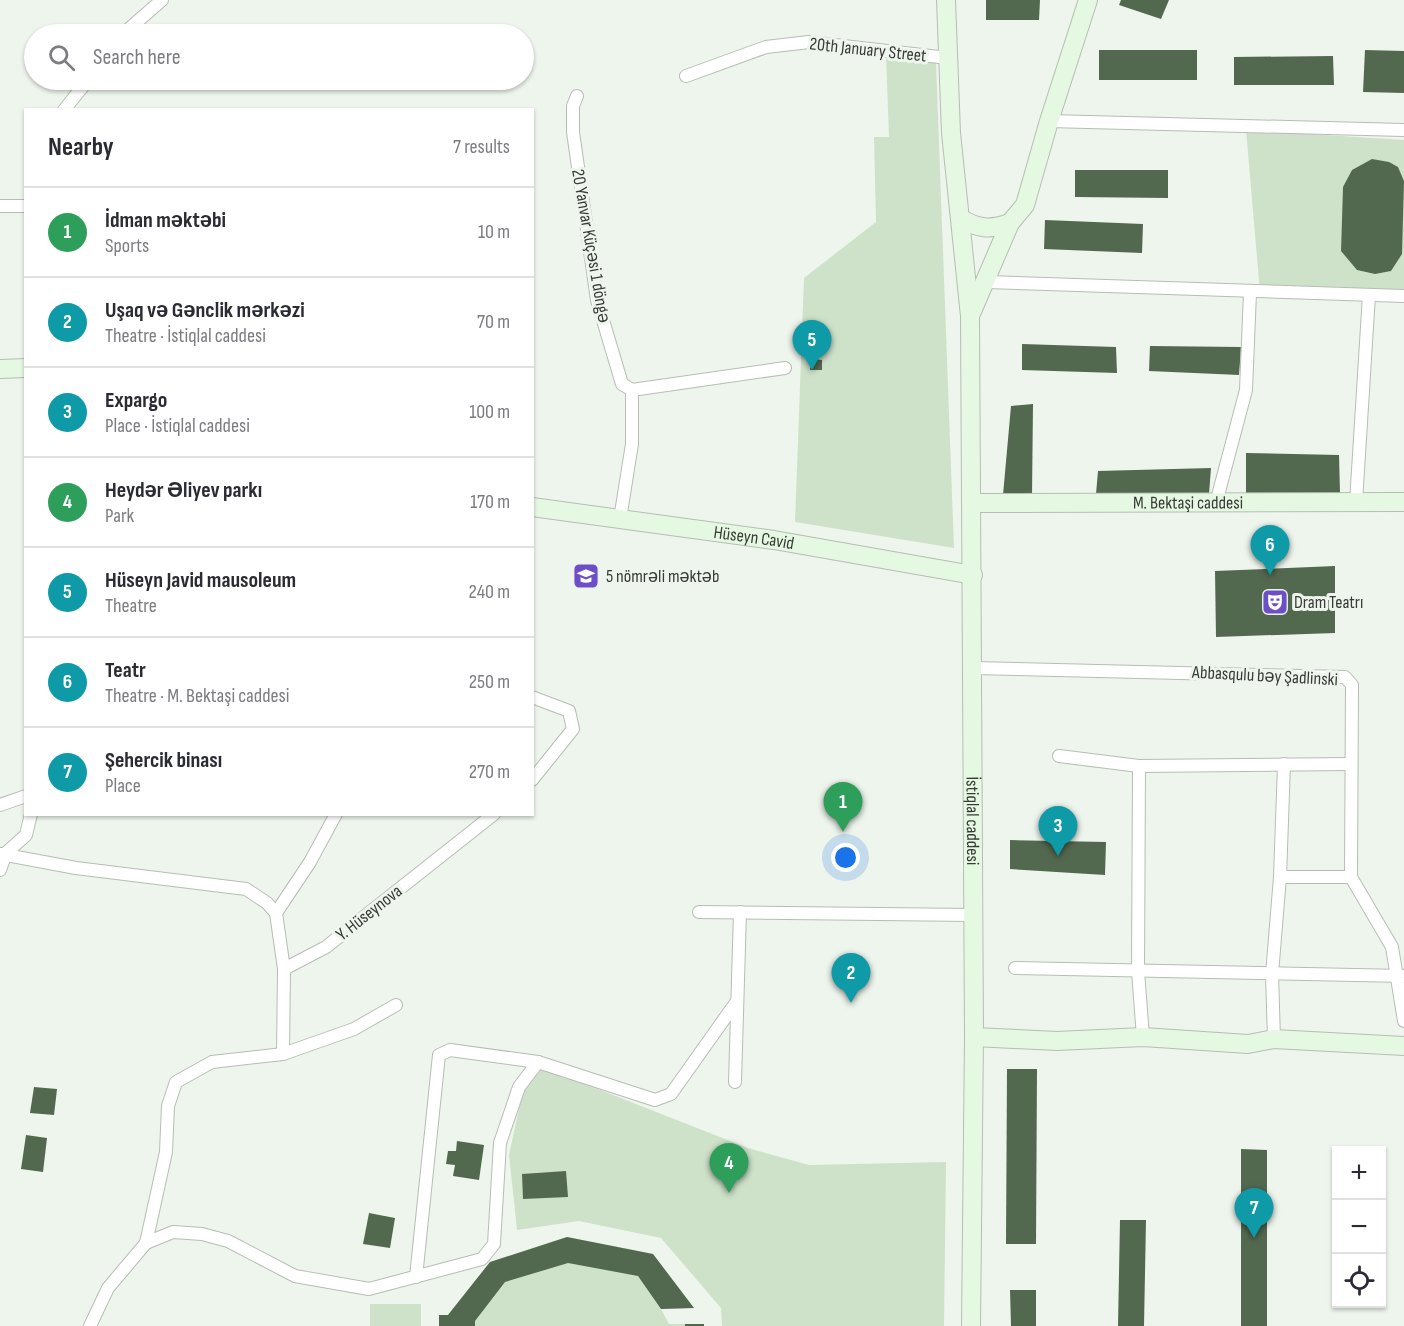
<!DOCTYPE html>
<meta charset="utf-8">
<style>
:root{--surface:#fff;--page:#f7f7f7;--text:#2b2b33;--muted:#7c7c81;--line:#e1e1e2;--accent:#1a73e8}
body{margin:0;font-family:"Sofia Sans Condensed",sans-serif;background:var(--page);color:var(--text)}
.controls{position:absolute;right:18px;bottom:18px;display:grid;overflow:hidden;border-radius:0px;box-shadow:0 2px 4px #0004}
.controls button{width:54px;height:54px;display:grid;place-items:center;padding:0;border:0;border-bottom:2px solid var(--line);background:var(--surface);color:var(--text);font:30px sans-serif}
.you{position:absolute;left:846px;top:858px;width:21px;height:21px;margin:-15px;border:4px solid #fff;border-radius:50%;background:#1a73e8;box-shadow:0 0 0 9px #1a73e833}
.badge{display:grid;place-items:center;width:39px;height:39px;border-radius:50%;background:var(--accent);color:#fff;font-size:20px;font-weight:700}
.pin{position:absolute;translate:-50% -50px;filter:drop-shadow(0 2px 3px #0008)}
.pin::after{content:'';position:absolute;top:32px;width:21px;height:18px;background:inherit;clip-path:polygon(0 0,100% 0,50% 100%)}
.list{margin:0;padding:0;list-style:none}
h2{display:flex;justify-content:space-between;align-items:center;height:78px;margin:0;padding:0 24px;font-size:26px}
h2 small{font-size:20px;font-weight:400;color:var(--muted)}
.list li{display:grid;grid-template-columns:39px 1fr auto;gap:18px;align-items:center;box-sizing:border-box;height:90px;padding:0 24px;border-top:2px solid var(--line)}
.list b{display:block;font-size:22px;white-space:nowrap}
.list p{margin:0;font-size:20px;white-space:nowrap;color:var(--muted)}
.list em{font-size:20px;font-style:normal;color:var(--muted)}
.icon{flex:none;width:33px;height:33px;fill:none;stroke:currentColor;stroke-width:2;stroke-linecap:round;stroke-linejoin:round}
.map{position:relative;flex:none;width:1404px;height:1326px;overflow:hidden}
.search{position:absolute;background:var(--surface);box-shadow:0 2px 4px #0004;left:24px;top:24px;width:510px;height:66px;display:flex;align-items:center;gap:15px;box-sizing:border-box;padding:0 21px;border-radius:33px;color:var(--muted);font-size:22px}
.panel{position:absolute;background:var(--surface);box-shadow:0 2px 4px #0004;left:24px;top:108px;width:510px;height:708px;border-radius:0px}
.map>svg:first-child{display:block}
.green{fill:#cee2ca}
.building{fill:#53694f}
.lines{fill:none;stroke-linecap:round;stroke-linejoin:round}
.minor-casing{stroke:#b7bdb6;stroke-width:14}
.secondary-casing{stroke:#b7bdb6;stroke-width:20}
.minor{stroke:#fff;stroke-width:12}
.secondary{stroke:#e5f8e1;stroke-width:18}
.labels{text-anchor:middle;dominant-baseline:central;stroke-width:6;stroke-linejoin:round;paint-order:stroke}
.street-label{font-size:18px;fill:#383b37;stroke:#eef5ed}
.poi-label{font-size:18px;fill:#383b37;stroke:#eef5ed;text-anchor:start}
</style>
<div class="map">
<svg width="1404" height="1326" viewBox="0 0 1404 1326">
<rect width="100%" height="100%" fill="#eef5ed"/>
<g class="green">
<polygon points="886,55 936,62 954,548 795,522 804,278 876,222 874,137 889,137"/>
<polygon points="1246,130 1404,140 1404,299 1260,292"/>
<polygon points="529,1062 748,1148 809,1165 946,1162 944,1326 722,1326 721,1308 661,1238 579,1221 517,1230 509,1155"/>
<polygon points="567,1237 653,1254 694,1308 661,1309 669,1324 704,1324 704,1326 439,1326 490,1262"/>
<rect x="370" y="1304" width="51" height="22"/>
</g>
<g class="building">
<polygon points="986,0 1040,0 1039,20 986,20"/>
<polygon points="1121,0 1169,0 1161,19 1119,5"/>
<rect x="1099" y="50" width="98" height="30"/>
<polygon points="1365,50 1404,51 1404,93 1363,92"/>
<polygon points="1333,56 1334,85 1234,85 1234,57"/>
<polygon points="1372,159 1389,162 1398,167 1404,181 1402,254 1391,271 1375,274 1357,270 1341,251 1343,187 1352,170"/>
<polygon points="1075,170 1168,170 1168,198 1075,197"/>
<polygon points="1045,220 1143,224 1142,253 1044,249"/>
<polygon points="1022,344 1116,347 1117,373 1022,370"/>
<polygon points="1150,346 1241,347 1239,375 1149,371"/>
<polygon points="811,359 822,360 822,370 810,370"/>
<polygon points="1033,404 1032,496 1003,495 1011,406"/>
<polygon points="1246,453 1339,455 1340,493 1246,493"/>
<polygon points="1211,468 1209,494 1096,494 1098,471"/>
<polygon points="1335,566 1335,633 1216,637 1215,571"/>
<polygon points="1010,840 1106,842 1105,875 1010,869"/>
<polygon points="1007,1069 1037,1069 1036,1244 1006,1244"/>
<polygon points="34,1087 57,1089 54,1115 30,1113"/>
<polygon points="26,1135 47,1138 43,1172 21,1169"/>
<polygon points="457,1141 484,1145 479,1180 453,1176 455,1165 446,1164 448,1151 456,1151"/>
<polygon points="1241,1149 1267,1150 1267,1326 1241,1326"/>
<polygon points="566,1171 568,1197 523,1199 522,1174"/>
<polygon points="369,1213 395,1218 390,1248 363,1244"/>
<polygon points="1120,1220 1146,1220 1144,1326 1118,1326"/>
<polygon points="567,1237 653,1254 694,1308 661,1309 638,1276 568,1263 505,1282 475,1321 475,1326 439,1326 439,1315 448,1315 490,1262"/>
<polygon points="1010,1290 1036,1290 1036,1326 1011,1326"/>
<rect x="685" y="1324" width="19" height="2"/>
</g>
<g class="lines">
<defs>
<g id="minor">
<polyline points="123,34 162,0"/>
<polyline points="686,76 766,47 809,42 948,58"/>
<polyline points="577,96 573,106 573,132 597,300 622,384 632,390"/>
<polyline points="64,110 88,80"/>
<polyline points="1049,121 1404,130"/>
<polyline points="0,206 26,206"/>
<polyline points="987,282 1404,296"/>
<polyline points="632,390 785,368"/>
<polyline points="1356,502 1369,295"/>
<polyline points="1216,503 1246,390 1250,293"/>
<polyline points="620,519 632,444 632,390"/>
<polyline points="972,668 1345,677 1352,685 1351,877 1392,947 1404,1021"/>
<polyline points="532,697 569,711 573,729 532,780"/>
<polyline points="1059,756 1139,766 1351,764"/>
<polyline points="1139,766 1138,971 1143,1037"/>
<polyline points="0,805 26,796"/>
<polyline points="0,854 76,868 246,889 267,903 276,913"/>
<polyline points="0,870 6,853 26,835 31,814"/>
<polyline points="1280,877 1284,764"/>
<polyline points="699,912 973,915"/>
<polyline points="276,913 284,969 326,947 494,814"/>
<polyline points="276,913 310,862 336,814"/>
<polyline points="1015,968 1404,976"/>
<polyline points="1274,1039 1272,974 1280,877 1351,877"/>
<polyline points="283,1054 354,1029 396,1005"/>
<polyline points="735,1082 740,912"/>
<polyline points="146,1243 173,1232 202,1234 228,1241 295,1276 369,1289 482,1259 494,1244 500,1143 519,1087 538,1062 655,1100 671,1094 737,1001"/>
<polyline points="416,1277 439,1055 450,1050 538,1062"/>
<polyline points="90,1326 108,1288 146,1243 166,1152 168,1106 176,1082 212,1062 283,1054 284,969"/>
</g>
<g id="secondary">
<path id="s1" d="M 946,0 L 951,133 L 970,316 L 974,1037 L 971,1326"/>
<path d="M 960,218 C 978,229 990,230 1010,223"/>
<polyline points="970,316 1010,223 1025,205 1049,121 1088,0"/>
<polyline points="0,369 26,368"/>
<path id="s2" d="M 972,503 L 1404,502"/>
<path id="s3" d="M 532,507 L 774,540 L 973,575"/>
<polyline points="974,1037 1057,1041 1143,1037 1248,1044 1274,1039 1404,1046"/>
</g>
</defs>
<use href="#minor" class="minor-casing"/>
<use href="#secondary" class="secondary-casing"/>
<use href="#minor" class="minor"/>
<use href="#secondary" class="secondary"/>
</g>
<defs>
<symbol id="school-square" viewBox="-11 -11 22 22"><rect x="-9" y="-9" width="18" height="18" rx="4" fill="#6c4ec7" stroke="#eef5ed"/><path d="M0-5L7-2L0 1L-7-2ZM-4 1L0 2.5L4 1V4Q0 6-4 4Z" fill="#fff"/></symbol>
<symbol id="theatre-square" viewBox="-11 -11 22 22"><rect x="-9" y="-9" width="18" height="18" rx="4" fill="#6c4ec7" stroke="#eef5ed"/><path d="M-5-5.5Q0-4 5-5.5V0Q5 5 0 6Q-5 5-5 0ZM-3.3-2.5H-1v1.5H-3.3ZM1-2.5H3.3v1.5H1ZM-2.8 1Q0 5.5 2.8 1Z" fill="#fff"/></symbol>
</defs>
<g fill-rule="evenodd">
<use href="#school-square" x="571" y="561" width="30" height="30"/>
<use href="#theatre-square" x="1260" y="587" width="30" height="30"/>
</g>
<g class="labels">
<g class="street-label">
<text transform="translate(868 50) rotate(6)">20th January Street</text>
<text transform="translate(591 246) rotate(80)">20 Yanvar Küçəsi 1 döngə</text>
<text stroke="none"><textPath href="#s2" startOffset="216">M. Bektaşi caddesi</textPath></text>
<text stroke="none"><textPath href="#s3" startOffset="224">Hüseyn Cavid</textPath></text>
<text transform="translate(1265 676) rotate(3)">Abbasqulu bəy Şadlinski</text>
<text stroke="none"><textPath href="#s1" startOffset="822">İstiqlal caddesi</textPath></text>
<text transform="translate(369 913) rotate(-38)">Y. Hüseynova</text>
</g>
<g class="poi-label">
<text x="606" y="576">5 nömrəli məktəb</text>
<text x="1294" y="602">Dram Teatrı</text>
</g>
</g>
</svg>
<div class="controls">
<button>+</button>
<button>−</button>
<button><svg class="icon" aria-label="locate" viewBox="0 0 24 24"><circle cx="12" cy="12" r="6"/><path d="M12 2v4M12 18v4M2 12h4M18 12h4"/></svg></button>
</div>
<div class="you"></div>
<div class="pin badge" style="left:843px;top:832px;background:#2e9e5b">1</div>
<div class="pin badge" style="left:851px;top:1003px;background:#0f9aa8">2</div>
<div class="pin badge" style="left:1058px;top:856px;background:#0f9aa8">3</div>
<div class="pin badge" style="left:729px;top:1193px;background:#2e9e5b">4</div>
<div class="pin badge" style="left:812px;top:370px;background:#0f9aa8">5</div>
<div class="pin badge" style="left:1270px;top:575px;background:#0f9aa8">6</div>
<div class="pin badge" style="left:1254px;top:1238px;background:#0f9aa8">7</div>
<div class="search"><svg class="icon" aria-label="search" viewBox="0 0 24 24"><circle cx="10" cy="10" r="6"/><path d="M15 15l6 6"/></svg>Search here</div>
<section class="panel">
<h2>Nearby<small>7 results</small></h2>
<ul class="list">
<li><span class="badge" style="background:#2e9e5b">1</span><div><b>İdman məktəbi</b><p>Sports</p></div><em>10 m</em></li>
<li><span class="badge" style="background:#0f9aa8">2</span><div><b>Uşaq və Gənclik mərkəzi</b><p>Theatre · İstiqlal caddesi</p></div><em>70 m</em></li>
<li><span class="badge" style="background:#0f9aa8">3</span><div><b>Expargo</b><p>Place · İstiqlal caddesi</p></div><em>100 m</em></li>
<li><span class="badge" style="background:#2e9e5b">4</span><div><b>Heydər Əliyev parkı</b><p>Park</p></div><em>170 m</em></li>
<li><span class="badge" style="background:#0f9aa8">5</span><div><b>Hüseyn Javid mausoleum</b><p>Theatre</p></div><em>240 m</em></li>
<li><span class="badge" style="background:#0f9aa8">6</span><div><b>Teatr</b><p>Theatre · M. Bektaşi caddesi</p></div><em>250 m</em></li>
<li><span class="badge" style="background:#0f9aa8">7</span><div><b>Şehercik binası</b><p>Place</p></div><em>270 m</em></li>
</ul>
</section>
</div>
